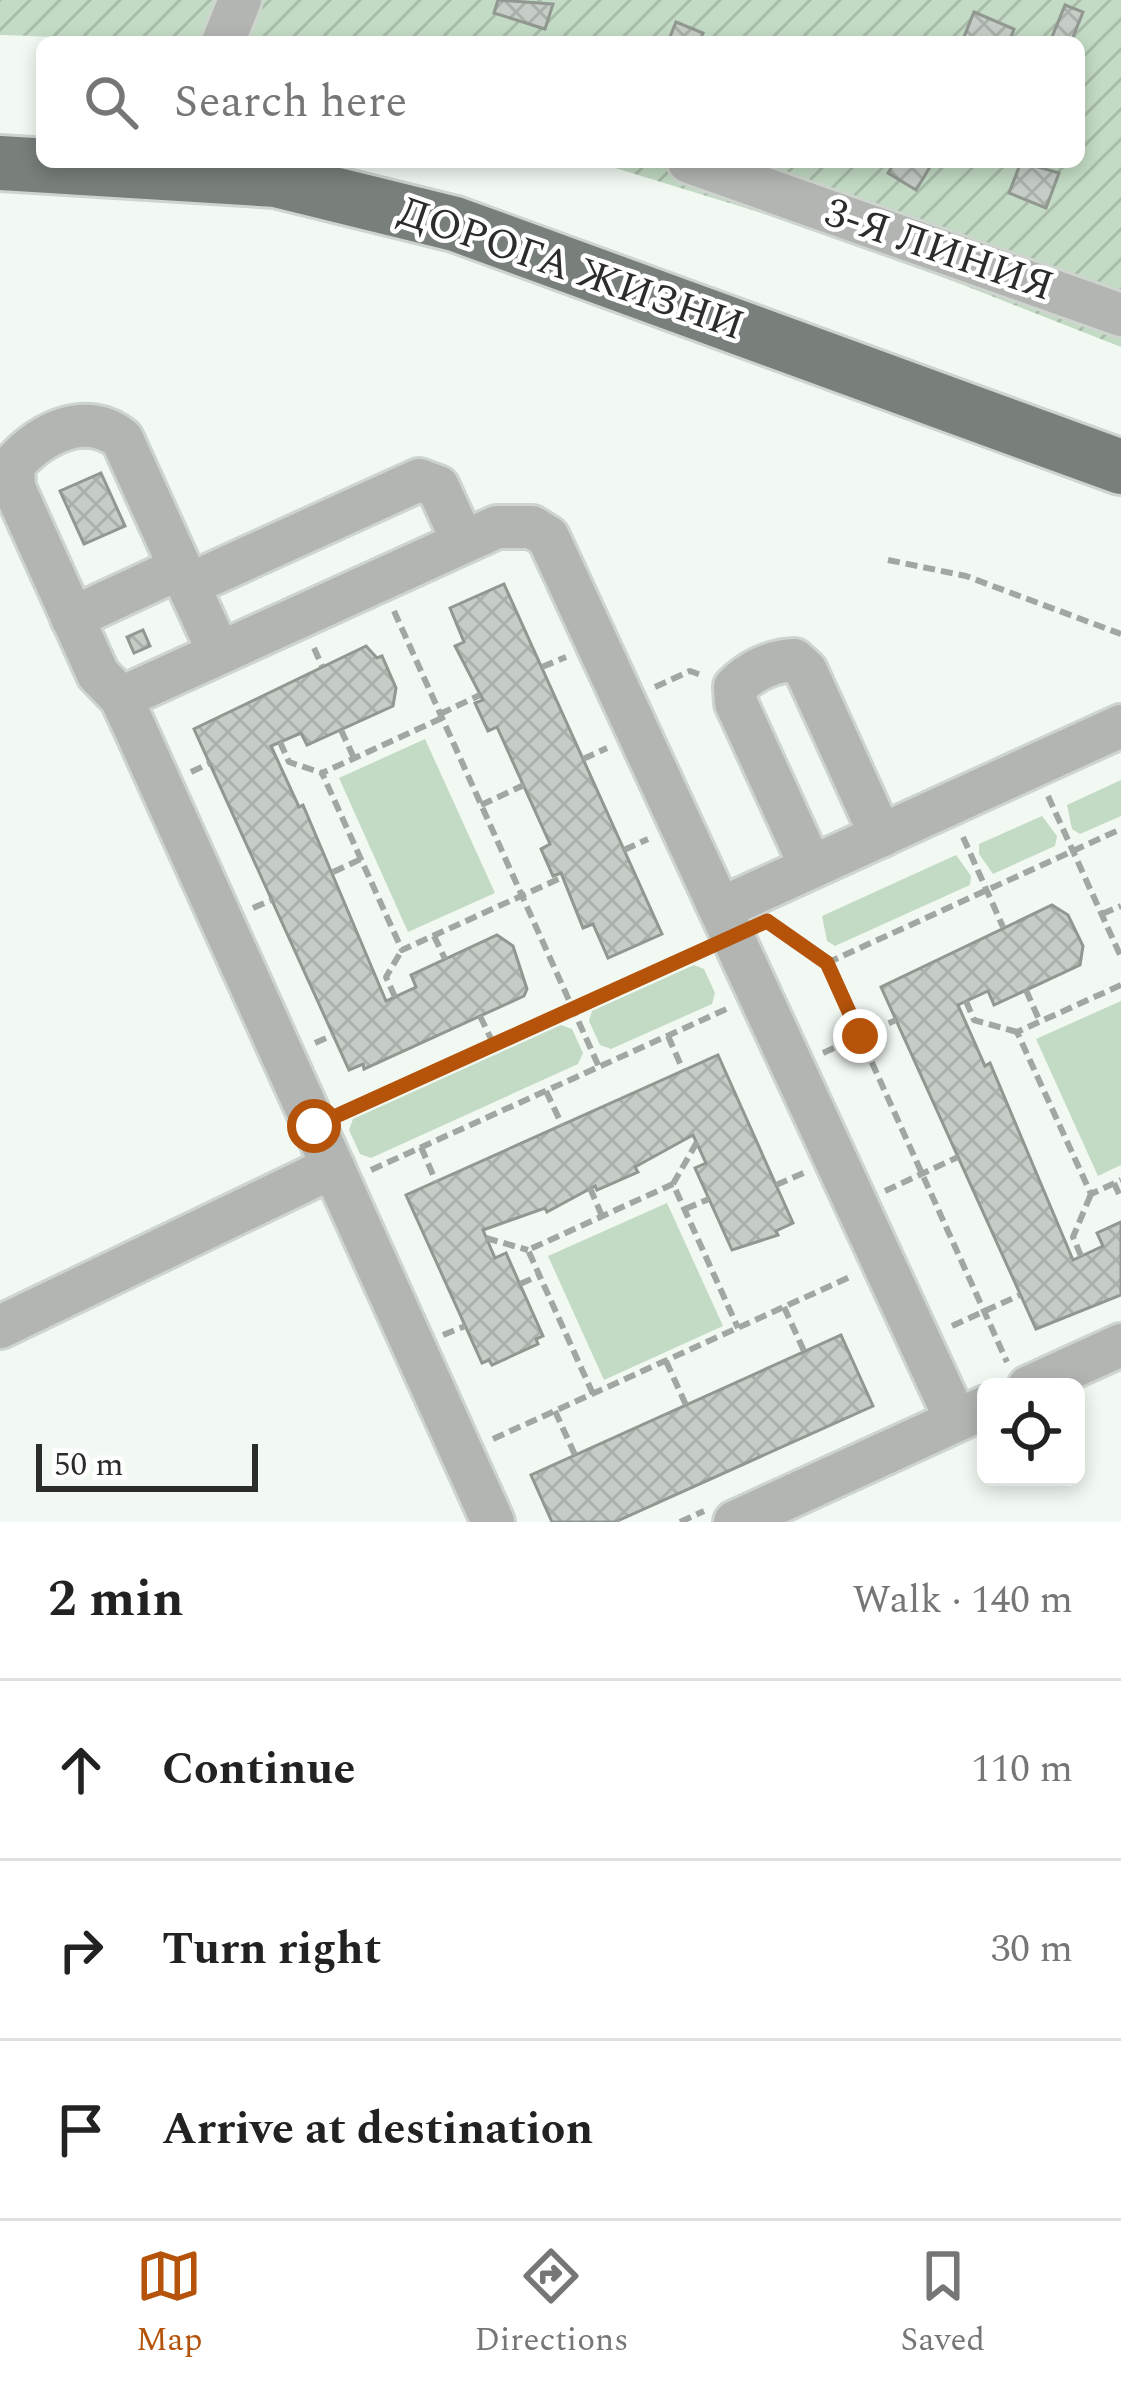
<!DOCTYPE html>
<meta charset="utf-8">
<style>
:root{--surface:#fff;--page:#f2f2f2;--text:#222;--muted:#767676;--line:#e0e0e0;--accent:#b45309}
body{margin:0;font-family:Spectral,serif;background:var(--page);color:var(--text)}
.controls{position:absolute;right:36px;bottom:36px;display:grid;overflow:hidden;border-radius:18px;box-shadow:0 6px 18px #0003}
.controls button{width:108px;height:108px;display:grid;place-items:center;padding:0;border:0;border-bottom:3px solid var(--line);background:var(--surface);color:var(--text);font:60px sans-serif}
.scale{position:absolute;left:36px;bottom:30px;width:222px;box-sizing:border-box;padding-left:12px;border:6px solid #2b2d2b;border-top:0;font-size:33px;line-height:42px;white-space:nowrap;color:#2b2d2b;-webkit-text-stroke:9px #fff;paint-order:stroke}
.stop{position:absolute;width:36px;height:36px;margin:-27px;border:9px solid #b45309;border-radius:50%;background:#fff}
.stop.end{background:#b45309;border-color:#fff;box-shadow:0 3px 12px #0008}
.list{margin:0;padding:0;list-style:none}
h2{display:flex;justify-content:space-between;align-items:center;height:156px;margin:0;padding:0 48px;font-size:51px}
h2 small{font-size:39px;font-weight:400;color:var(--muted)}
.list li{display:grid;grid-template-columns:78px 1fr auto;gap:36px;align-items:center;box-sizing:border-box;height:180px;padding:0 48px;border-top:3px solid var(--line)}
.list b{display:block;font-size:45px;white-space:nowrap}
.list em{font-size:39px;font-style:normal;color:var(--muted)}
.icon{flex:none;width:66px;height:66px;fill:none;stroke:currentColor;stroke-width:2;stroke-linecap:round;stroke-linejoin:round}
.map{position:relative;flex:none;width:1121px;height:1522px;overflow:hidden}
.search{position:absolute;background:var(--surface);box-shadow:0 6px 18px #0003;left:36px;right:36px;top:36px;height:132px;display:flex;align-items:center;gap:30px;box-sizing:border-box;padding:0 42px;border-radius:18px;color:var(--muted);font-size:45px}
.sheet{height:696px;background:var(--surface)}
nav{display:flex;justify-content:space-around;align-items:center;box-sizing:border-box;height:168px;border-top:3px solid var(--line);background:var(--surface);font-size:33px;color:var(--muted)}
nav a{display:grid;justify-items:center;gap:6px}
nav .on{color:var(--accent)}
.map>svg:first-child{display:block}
.green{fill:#c3dbc4}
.garden{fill:url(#garden-furrows)}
.building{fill:url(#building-cross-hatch);stroke:#919891;stroke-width:3}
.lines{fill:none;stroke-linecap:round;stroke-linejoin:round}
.minor-casing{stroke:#ced4ce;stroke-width:48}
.major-casing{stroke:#ced4ce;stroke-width:60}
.path{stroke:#a2a7a2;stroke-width:6;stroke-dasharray:12 6;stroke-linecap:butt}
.minor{stroke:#b2b5b2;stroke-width:42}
.major{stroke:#797f7a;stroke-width:54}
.route{stroke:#b45309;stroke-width:15}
.labels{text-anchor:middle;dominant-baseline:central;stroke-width:9;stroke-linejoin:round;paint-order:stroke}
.street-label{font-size:42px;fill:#2b2d2b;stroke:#fff}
</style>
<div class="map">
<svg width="1121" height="1522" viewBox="0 0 1121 1522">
<defs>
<pattern id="garden-furrows" width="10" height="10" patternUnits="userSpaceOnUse" patternTransform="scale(3)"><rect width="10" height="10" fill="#c3dbc4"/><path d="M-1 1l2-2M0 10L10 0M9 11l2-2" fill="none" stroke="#a8bca9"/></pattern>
<pattern id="building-cross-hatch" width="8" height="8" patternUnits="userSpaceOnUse" patternTransform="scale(3)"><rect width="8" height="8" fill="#c6cdc6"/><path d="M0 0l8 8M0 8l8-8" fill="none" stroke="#aab0aa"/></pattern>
</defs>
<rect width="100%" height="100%" fill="#f2f9f2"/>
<g class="green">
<polygon points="425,739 495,893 408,932 339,778"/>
<polygon points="1121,780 1121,816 1080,834 1072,829 1067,805"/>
<polygon points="1042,816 1057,836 1055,846 993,874 979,854 979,844"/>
<polygon points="956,855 971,876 970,885 835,946 827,941 822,916"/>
<polygon points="694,965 704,969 715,993 712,1004 611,1049 600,1045 589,1021 592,1011"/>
<polygon points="1121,1001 1121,1165 1098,1176 1036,1039"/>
<polygon points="561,1025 572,1029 583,1053 578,1064 371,1158 360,1154 349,1130 353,1119"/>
<polygon points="667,1203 723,1326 604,1380 548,1256"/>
</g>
<polygon class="garden" points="0,0 1121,0 1121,347 843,238 596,162 1079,162 1079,42 204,42 0,35"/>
<g class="building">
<polygon points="498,0 553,4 545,29 494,13"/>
<polygon points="1065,5 1083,12 1071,42 1050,42"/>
<polygon points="974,12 1014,29 1009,42 962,42"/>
<polygon points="676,22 703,33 699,42 668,42"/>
<polygon points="895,162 933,162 916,190 888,173"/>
<polygon points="1021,162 1059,173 1046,208 1009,193"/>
<polygon points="101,473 125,526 84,544 60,491"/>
<polygon points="504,584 662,934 608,958 593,924 583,928 561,873 553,876 541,849 550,844 497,727 488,731 475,703 483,700 455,646 464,642 450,608"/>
<polygon points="143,630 150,646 134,653 127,637"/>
<polygon points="366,646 377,658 382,656 396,688 393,706 307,745 301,733 271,746 299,807 303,805 386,1001 416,987 411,975 497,935 513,946 527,989 524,996 364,1069 363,1064 349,1070 194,729"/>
<polygon points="1052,905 1068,915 1083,946 1080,965 994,1005 988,991 958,1005 985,1066 990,1063 1073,1260 1103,1246 1097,1233 1121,1222 1121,1295 1036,1329 881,987"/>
<polygon points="718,1055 793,1223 776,1231 778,1235 732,1250 695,1168 706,1163 693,1135 635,1167 638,1172 597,1190 595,1186 547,1212 545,1208 483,1230 495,1258 506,1253 543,1336 536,1339 538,1344 492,1365 489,1360 482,1363 406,1195"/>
<polygon points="841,1335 873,1406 615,1522 552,1522 531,1475"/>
</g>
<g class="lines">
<defs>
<g id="minor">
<polyline points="223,42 240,0"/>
<polyline points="689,162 1121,315"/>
<polyline points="188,585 419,480 438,487 463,542"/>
<polyline points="72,618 180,568"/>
<path d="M 219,653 L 122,439 C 86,410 41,433 13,465 L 14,488 L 98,674 L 121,698 L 134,726 L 493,1522"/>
<polyline points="121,698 497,527 532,527 548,537 956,1420"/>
<path d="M 811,867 L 736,703 L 735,687 C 751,671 772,661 794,660 L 806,671 L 881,836"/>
<polyline points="722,908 1121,726"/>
<polyline points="0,1327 333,1167"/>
<polyline points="1029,1387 1121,1345"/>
<polyline points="735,1522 986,1407"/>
</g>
<polyline id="major" points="0,163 276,180 455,224 1121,467"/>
</defs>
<use href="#minor" class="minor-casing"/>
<use href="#major" class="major-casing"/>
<g class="path">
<polyline points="888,560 966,576 1121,634"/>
<polyline points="394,611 599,1067"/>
<polyline points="314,648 322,666"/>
<polyline points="542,667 566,657"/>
<polyline points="655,687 690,671 704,676"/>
<polyline points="440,714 480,695"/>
<polyline points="442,718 322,773 402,950 563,877"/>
<polyline points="341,730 354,758"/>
<polyline points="280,742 289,762 322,773"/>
<polyline points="583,759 607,748"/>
<polyline points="191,772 210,763"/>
<polyline points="1048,796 1121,957"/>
<polyline points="481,805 524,785"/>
<polyline points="963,837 1003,927"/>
<polyline points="624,850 648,839"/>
<polyline points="333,872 361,859"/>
<polyline points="253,908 272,900"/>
<polyline points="1102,914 1121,906"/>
<polyline points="769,922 827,963 1007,1362"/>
<polyline points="434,936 445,959"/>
<polyline points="827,963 1121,829"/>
<polyline points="1121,985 1017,1032 1091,1194 1121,1180"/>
<polyline points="1026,990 1040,1022"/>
<polyline points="395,997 386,977 402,950"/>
<polyline points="966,1001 974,1020 1017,1032"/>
<polyline points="480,1016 494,1045"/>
<polyline points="668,1036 683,1070"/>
<polyline points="315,1043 333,1035"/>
<polyline points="823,1053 896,1020"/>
<polyline points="546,1091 562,1125"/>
<polyline points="345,1112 705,949"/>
<polyline points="421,1147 436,1182"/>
<polyline points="371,1170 731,1007"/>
<polyline points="1114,1183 1121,1198"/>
<polyline points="673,1184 697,1142"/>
<polyline points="776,1185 806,1172"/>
<polyline points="590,1188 602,1216"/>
<polyline points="885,1191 958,1157"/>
<polyline points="685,1209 709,1199"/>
<polyline points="486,1238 528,1250"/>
<polyline points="1081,1256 1073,1237 1091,1194"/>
<polyline points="520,1284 538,1276"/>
<polyline points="784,1307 804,1351"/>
<polyline points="952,1326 1020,1295"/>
<polyline points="443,1335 465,1326"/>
<polyline points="666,1361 686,1405"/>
<polyline points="593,1394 528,1250 673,1184 738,1328"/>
<polyline points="555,1411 575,1455"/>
<polyline points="493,1439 852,1276"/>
<polyline points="617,1521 618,1522"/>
<polyline points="680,1522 704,1511"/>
</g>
<use href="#minor" class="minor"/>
<use href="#major" class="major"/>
</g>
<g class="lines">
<polyline class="route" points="314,1126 767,921 827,963 860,1036"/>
</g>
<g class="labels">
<g class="street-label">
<text transform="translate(939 250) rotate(19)">3-Я ЛИНИЯ</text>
<text transform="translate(571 269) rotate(19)">ДОРОГА ЖИЗНИ</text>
</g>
</g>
</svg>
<div class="controls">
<button><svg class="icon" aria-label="locate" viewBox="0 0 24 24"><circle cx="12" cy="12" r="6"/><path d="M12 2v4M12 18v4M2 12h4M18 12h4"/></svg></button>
</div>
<div class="scale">50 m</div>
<div class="stop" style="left:314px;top:1126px"></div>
<div class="stop end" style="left:860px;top:1036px"></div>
<div class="search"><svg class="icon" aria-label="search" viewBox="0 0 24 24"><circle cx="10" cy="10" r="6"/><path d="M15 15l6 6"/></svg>Search here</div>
</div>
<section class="sheet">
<h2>2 min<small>Walk · 140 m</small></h2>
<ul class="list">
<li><svg class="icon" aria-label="ahead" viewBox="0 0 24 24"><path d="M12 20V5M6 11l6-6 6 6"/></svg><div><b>Continue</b></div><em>110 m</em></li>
<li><svg class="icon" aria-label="right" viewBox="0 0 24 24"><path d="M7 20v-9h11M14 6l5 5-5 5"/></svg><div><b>Turn right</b></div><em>30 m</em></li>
<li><svg class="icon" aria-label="arrive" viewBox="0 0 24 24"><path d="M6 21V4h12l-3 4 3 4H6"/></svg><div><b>Arrive at destination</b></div></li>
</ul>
</section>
<nav>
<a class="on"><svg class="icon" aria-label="map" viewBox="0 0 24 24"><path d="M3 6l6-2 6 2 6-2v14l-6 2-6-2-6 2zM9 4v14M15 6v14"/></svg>Map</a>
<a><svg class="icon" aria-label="directions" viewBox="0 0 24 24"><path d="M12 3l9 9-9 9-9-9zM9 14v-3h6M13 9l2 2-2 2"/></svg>Directions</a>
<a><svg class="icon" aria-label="saved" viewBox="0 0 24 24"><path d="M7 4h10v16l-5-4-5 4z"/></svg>Saved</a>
</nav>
